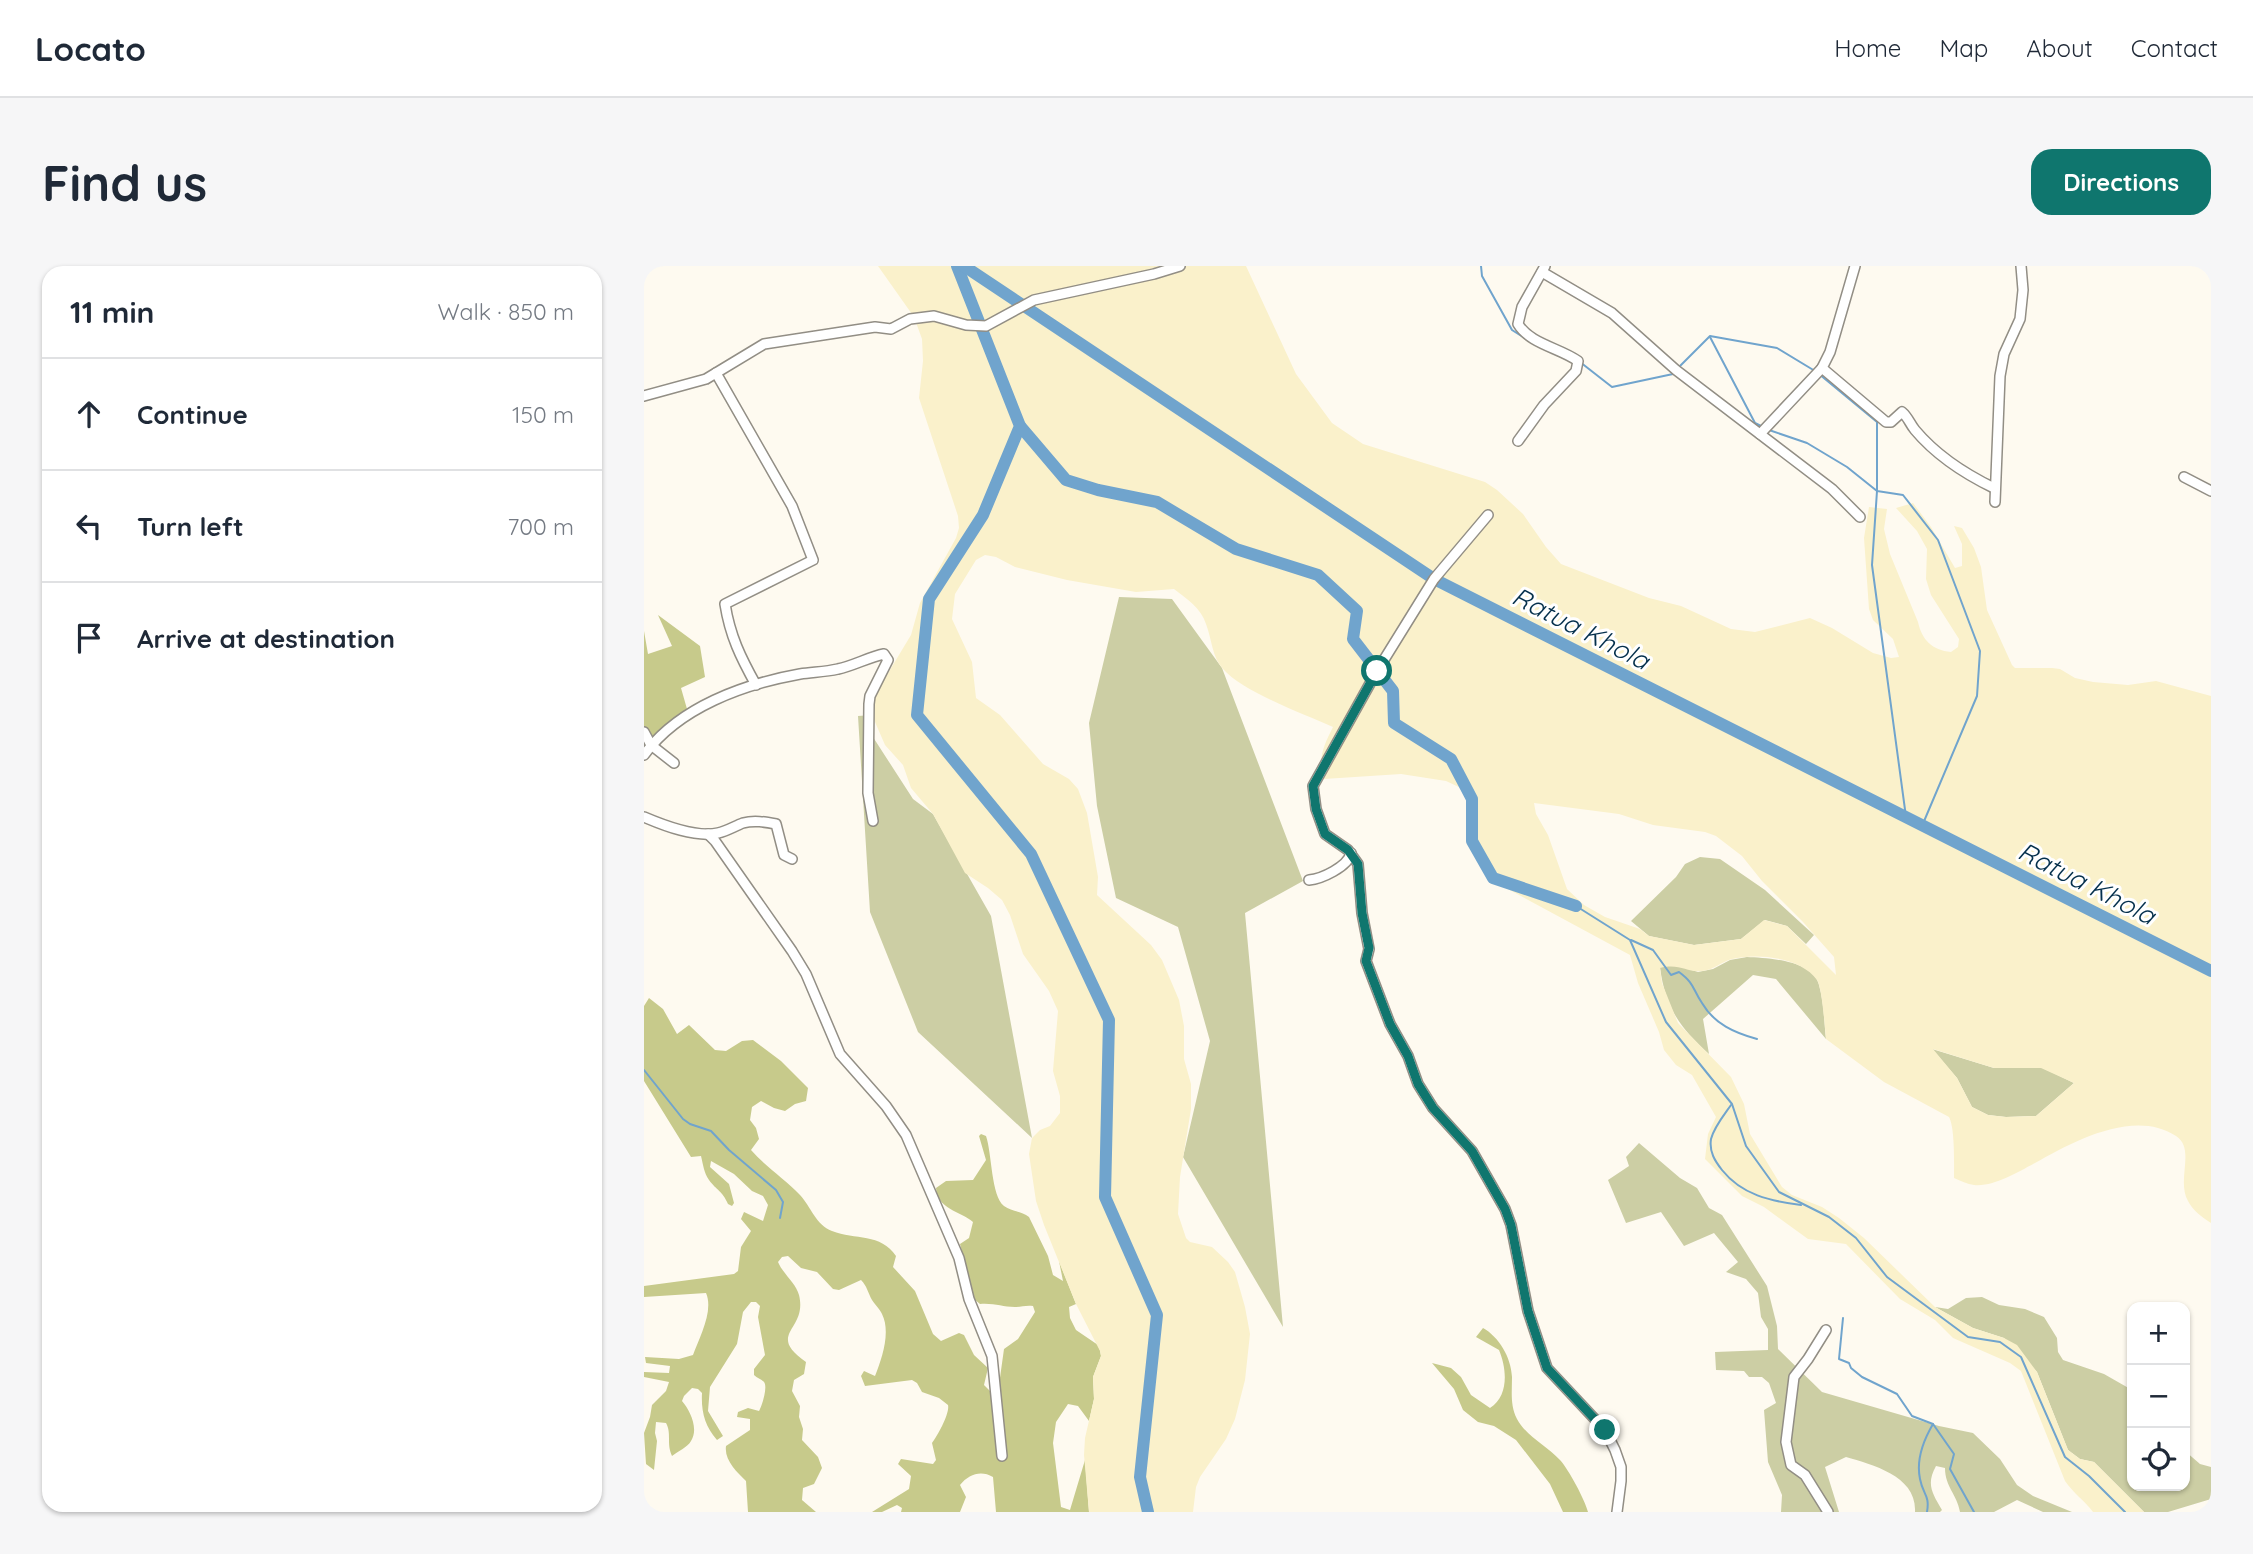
<!DOCTYPE html>
<meta charset="utf-8">
<style>
:root{--surface:#fff;--page:#f6f6f7;--text:#1f2937;--muted:#747a83;--line:#e0e1e3;--accent:#0f766e}
body{margin:0;font-family:Quicksand,sans-serif;background:var(--page);color:var(--text)}
.controls{position:absolute;right:21px;bottom:21px;display:grid;overflow:hidden;border-radius:14px;box-shadow:0 2px 5px #0004}
.controls button{width:63px;height:63px;display:grid;place-items:center;padding:0;border:0;border-bottom:2px solid var(--line);background:var(--surface);color:var(--text);font:35px sans-serif}
.stop{position:absolute;width:21px;height:21px;margin:-16px;border:5px solid #0f766e;border-radius:50%;background:#fff}
.stop.end{background:#0f766e;border-color:#fff;box-shadow:0 2px 7px #0008}
.list{margin:0;padding:0;list-style:none}
h2{display:flex;justify-content:space-between;align-items:center;height:91px;margin:0;padding:0 28px;font-size:30px}
h2 small{font-size:23px;font-weight:400;color:var(--muted)}
.list li{display:grid;grid-template-columns:46px 1fr auto;gap:21px;align-items:center;box-sizing:border-box;height:112px;padding:0 28px;border-top:2px solid var(--line)}
.list b{display:block;font-size:26px;white-space:nowrap}
.list em{font-size:23px;font-style:normal;color:var(--muted)}
.icon{flex:none;width:38px;height:38px;fill:none;stroke:currentColor;stroke-width:2;stroke-linecap:round;stroke-linejoin:round}
.map{position:relative;flex:none;width:1567px;height:1246px;overflow:hidden;border-radius:21px}
header{display:flex;align-items:center;gap:42px;box-sizing:border-box;height:98px;padding:0 35px;background:var(--surface);border-bottom:2px solid var(--line)}
header strong{font-size:33px}
nav{display:flex;gap:38px;margin-inline-start:auto;font-size:24px}
.intro{display:flex;align-items:center;justify-content:space-between;box-sizing:border-box;height:168px;padding:0 42px}
h1{margin:0;font-size:49px}
.button{padding:18px 32px;border-radius:21px;background:var(--accent);color:#fff;font-size:24px;font-weight:700}
main{display:flex;gap:42px;padding:0 42px}
aside{flex:1;background:var(--surface);border-radius:21px;box-shadow:0 2px 5px #0004}
.map>svg:first-child{display:block}
.green{fill:#cccea4}
.forest{fill:#c7ca8b}
.sand{fill:#faf1cb;fill-rule:evenodd}
.lines{fill:none;stroke-linecap:round;stroke-linejoin:round}
.stream{stroke:#70a4cd;stroke-width:2}
.river{stroke:#70a4cd;stroke-width:12}
.minor-casing{stroke:#928e85;stroke-width:12}
.minor{stroke:#fff;stroke-width:9}
.route{stroke:#0f766e;stroke-width:9}
.labels{text-anchor:middle;dominant-baseline:central;stroke-width:6;stroke-linejoin:round;paint-order:stroke}
.water-label{font-size:26px;font-style:italic;fill:#05304c;stroke:#fff}
</style>
<header>
<strong>Locato</strong>
<nav><a>Home</a><a>Map</a><a>About</a><a>Contact</a></nav>
</header>
<div class="intro"><h1>Find us</h1><a class="button">Directions</a></div>
<main>
<aside>
<h2>11 min<small>Walk · 850 m</small></h2>
<ul class="list">
<li><svg class="icon" aria-label="ahead" viewBox="0 0 24 24"><path d="M12 20V5M6 11l6-6 6 6"/></svg><div><b>Continue</b></div><em>150 m</em></li>
<li><svg class="icon" aria-label="left" viewBox="0 0 24 24"><path d="M17 20v-9H6M10 6l-5 5 5 5"/></svg><div><b>Turn left</b></div><em>700 m</em></li>
<li><svg class="icon" aria-label="arrive" viewBox="0 0 24 24"><path d="M6 21V4h12l-3 4 3 4H6"/></svg><div><b>Arrive at destination</b></div></li>
</ul>
</aside>
<div class="map">
<svg width="1567" height="1246" viewBox="0 0 1567 1246">
<rect width="100%" height="100%" fill="#fefaf0"/>
<g class="green">
<polygon points="475,331 528,333 578,402 659,615 601,647 639,1061 539,891 566,775 534,661 472,632 453,540 445,457"/>
<polygon points="228,449 227,468 269,533 289,548 347,650 388,872 274,766 226,646 214,450"/>
<polygon points="1056,591 1076,593 1121,624 1170,669 1162,678 1143,660 1121,654 1097,673 1050,679 1005,670 987,655 1032,611 1041,598"/>
<path d="M 1103,691 C 1124,692 1169,694 1175,719 C 1180,736 1180,756 1182,773 L 1132,713 L 1109,709 L 1059,753 L 1065,788 C 1036,762 1021,741 1016,701 L 1032,699 L 1054,706 L 1069,703 L 1086,694 Z"/>
<polygon points="1288,783 1350,802 1397,801 1430,817 1392,850 1362,851 1344,849 1328,841 1313,812"/>
<path d="M 995,877 L 1036,912 L 1053,922 L 1065,942 L 1078,949 L 1123,1020 L 1133,1060 L 1134,1083 L 1178,1126 L 1295,1160 L 1329,1167 L 1356,1193 L 1373,1219 L 1389,1230 L 1428,1246 L 1399,1246 L 1373,1234 L 1350,1246 L 1316,1246 C 1313,1228 1301,1221 1301,1202 L 1292,1200 C 1282,1218 1288,1227 1298,1244 L 1296,1246 L 1271,1246 C 1273,1210 1229,1199 1202,1191 L 1181,1201 L 1195,1246 L 1137,1246 L 1138,1229 L 1124,1196 L 1120,1144 L 1132,1137 L 1125,1117 L 1118,1111 L 1105,1111 L 1100,1105 L 1072,1104 L 1071,1086 L 1124,1084 L 1124,1063 L 1117,1051 L 1114,1027 L 1102,1013 L 1082,1006 L 1094,996 L 1070,967 L 1040,980 L 1017,946 L 982,957 L 964,914 L 985,900 L 982,891 Z"/>
<polygon points="1338,1031 1355,1039 1381,1043 1400,1051 1413,1072 1414,1086 1419,1094 1460,1108 1488,1124 1488,1220 1541,1220 1541,1185 1556,1198 1567,1201 1567,1233 1524,1246 1500,1246 1450,1196 1436,1193 1424,1184 1393,1106 1360,1072 1329,1062 1291,1041 1304,1043 1322,1032"/>
</g>
<g class="forest">
<polygon points="14,349 56,380 61,411 37,422 43,443 7,474 0,463 0,365 4,388 28,380"/>
<path d="M 5,732 L 19,743 L 33,768 L 45,759 L 71,784 L 82,785 L 98,775 L 109,774 L 137,795 L 164,822 L 162,835 L 151,838 L 141,845 L 130,842 L 117,835 L 108,841 L 106,854 L 112,862 L 115,873 L 107,884 C 122,901 141,913 156,929 C 167,941 172,959 188,965 C 211,974 237,967 252,990 L 249,1001 L 271,1025 L 289,1068 L 297,1075 L 315,1067 L 320,1069 L 330,1089 L 344,1102 L 340,1119 L 348,1127 L 354,1126 L 360,1083 L 374,1073 L 391,1046 L 389,1040 C 382,1039 378,1041 371,1041 C 358,1041 351,1037 336,1038 L 330,1033 L 316,978 L 325,972 L 329,956 C 316,945 293,943 292,922 L 302,915 L 329,914 L 342,894 L 335,870 L 337,868 L 342,870 C 348,887 347,930 360,940 C 368,946 378,945 385,951 L 404,990 L 409,1009 L 419,1015 L 415,995 L 432,1038 L 425,1041 L 426,1052 L 432,1064 L 454,1079 L 456,1084 L 457,1090 L 449,1111 L 450,1133 L 445,1155 L 434,1140 L 424,1138 L 412,1156 L 409,1177 L 417,1241 L 426,1244 L 441,1194 L 445,1246 L 352,1246 L 349,1211 C 337,1204 325,1208 316,1219 L 322,1231 L 316,1246 L 257,1246 L 258,1242 L 253,1239 L 238,1246 L 228,1246 L 265,1223 L 267,1210 L 254,1198 L 257,1193 L 289,1198 L 292,1194 L 288,1177 C 294,1169 306,1147 304,1139 L 295,1132 L 278,1126 L 273,1117 L 268,1114 L 221,1120 L 217,1110 L 220,1105 L 231,1110 C 238,1092 247,1066 238,1048 C 236,1043 231,1039 228,1034 C 224,1027 223,1020 217,1014 L 195,1024 L 189,1023 L 173,1006 L 157,1002 L 144,990 L 138,991 L 134,996 C 139,1008 152,1017 155,1029 C 164,1065 121,1067 162,1096 L 160,1108 L 150,1114 L 148,1125 L 156,1140 L 155,1151 L 159,1163 L 158,1174 L 174,1191 L 178,1202 L 170,1218 L 159,1222 L 158,1234 L 172,1246 L 104,1246 L 102,1215 C 93,1206 80,1194 82,1180 L 106,1164 L 106,1153 L 93,1151 L 94,1146 L 104,1142 L 115,1145 C 118,1140 124,1121 120,1116 C 117,1113 113,1112 110,1109 L 110,1103 L 121,1089 L 114,1051 L 116,1040 L 112,1036 L 107,1036 L 99,1046 L 93,1078 L 66,1121 L 64,1145 L 79,1170 L 73,1174 C 61,1160 57,1146 58,1127 L 54,1123 L 48,1122 L 40,1130 L 38,1135 C 46,1144 55,1163 47,1175 C 44,1181 33,1186 28,1190 C 22,1177 28,1168 22,1157 L 12,1156 L 11,1167 L 13,1175 L 10,1204 L 2,1198 L 0,1167 L 6,1151 L 8,1139 L 22,1125 L 25,1116 L 0,1111 L 0,1106 L 25,1107 L 26,1100 L 2,1097 L 1,1091 L 35,1093 L 49,1089 C 55,1072 70,1045 62,1027 L 0,1031 L 0,1020 L 90,1008 L 94,1005 L 97,981 L 107,965 L 97,953 L 100,946 L 119,955 L 124,939 L 119,930 L 108,925 L 90,908 L 67,895 L 66,901 L 85,918 L 90,937 L 88,940 L 84,938 C 78,924 73,925 65,914 C 60,907 59,898 57,890 L 47,891 L 0,815 L 0,740 Z"/>
<path d="M 839,1062 C 855,1071 867,1091 868,1111 C 868,1126 866,1139 873,1153 C 882,1170 903,1180 916,1194 C 925,1204 941,1234 944,1246 L 919,1246 L 906,1218 L 872,1174 L 850,1160 L 834,1156 L 819,1144 L 810,1123 L 788,1097 L 807,1102 L 817,1111 L 827,1129 L 846,1142 C 865,1130 863,1103 855,1084 L 832,1071 Z"/>
</g>
<path class="sand" d="M 234,0 L 602,0 L 652,108 L 688,157 L 719,178 L 841,216 L 853,224 L 879,248 L 902,281 L 917,298 L 1005,332 L 1037,340 L 1087,363 L 1111,366 L 1166,352 L 1188,362 L 1229,387 L 1247,392 L 1255,391 L 1249,373 L 1229,354 L 1225,343 L 1220,272 L 1225,241 L 1243,243 L 1240,263 L 1246,288 L 1274,356 C 1278,374 1288,384 1307,386 L 1314,381 L 1315,373 L 1287,329 L 1282,313 L 1283,283 L 1273,265 L 1252,242 L 1269,237 L 1287,261 L 1311,302 L 1318,300 L 1318,278 L 1310,260 L 1318,262 L 1330,282 L 1337,301 L 1343,344 L 1368,399 L 1371,402 L 1408,402 L 1416,403 L 1431,412 L 1449,416 L 1484,419 L 1512,415 L 1567,430 L 1567,957 C 1558,951 1549,945 1544,935 C 1532,914 1552,883 1532,870 C 1490,842 1428,876 1391,897 C 1374,906 1350,921 1330,919 C 1323,918 1317,915 1310,912 C 1310,897 1311,862 1305,851 L 1240,816 L 1182,773 C 1181,762 1178,721 1173,714 C 1157,691 1113,687 1088,693 C 1077,696 1070,704 1058,705 C 1043,707 1036,697 1016,702 L 1018,717 L 1034,757 L 1087,811 L 1100,838 L 1106,868 L 1138,921 L 1148,929 L 1178,941 L 1195,952 L 1220,972 L 1291,1041 L 1329,1062 L 1360,1072 L 1373,1079 L 1393,1106 L 1424,1184 L 1436,1193 L 1450,1196 L 1500,1246 L 1449,1246 C 1441,1235 1429,1227 1421,1215 L 1377,1105 L 1366,1097 L 1309,1072 L 1291,1054 L 1256,1033 L 1202,978 L 1164,973 L 1120,941 L 1098,930 L 1061,893 L 1064,868 L 1072,851 L 1048,809 L 1032,799 L 1020,784 L 1015,766 L 994,717 L 986,689 L 862,622 L 843,607 L 828,575 L 830,544 L 828,533 L 817,522 L 802,515 L 757,508 L 680,513 C 673,493 680,479 689,461 C 660,448 599,426 579,403 C 568,391 568,374 562,358 C 557,342 543,333 530,323 L 492,326 L 423,314 L 371,301 L 352,291 L 341,289 L 332,294 L 311,328 L 308,353 L 328,396 L 332,432 L 356,449 L 399,498 L 425,513 L 434,523 L 443,547 L 454,611 L 453,629 L 507,679 L 518,694 L 535,734 L 540,760 L 540,793 L 547,818 L 547,843 L 536,911 L 534,948 L 542,972 L 546,976 L 568,981 L 584,996 L 591,1006 L 601,1041 L 606,1068 L 601,1114 L 591,1153 L 582,1173 L 556,1211 L 552,1221 L 549,1246 L 445,1246 L 440,1189 L 441,1172 L 450,1133 L 449,1111 L 457,1090 L 456,1085 L 432,1038 L 400,959 L 392,935 L 385,888 L 388,872 L 396,864 L 406,860 L 416,847 L 416,830 L 409,805 L 414,745 L 405,725 L 379,688 L 366,649 L 358,634 L 344,622 L 321,607 L 289,548 L 267,522 L 259,499 L 241,479 L 228,449 L 229,432 L 267,369 L 276,337 L 312,272 L 315,262 L 314,250 L 275,132 L 279,95 L 278,73 L 270,51 ZM 890,537 L 975,548 L 1009,559 L 1061,566 L 1072,570 L 1098,590 L 1118,615 L 1159,656 L 1190,691 L 1192,709 L 1143,660 L 1120,654 L 1097,673 L 1050,679 L 1005,670 L 996,663 L 961,651 L 940,639 L 923,623 L 904,569 L 892,548 ZM 1289,783 L 1350,802 L 1397,802 L 1430,817 L 1392,850 L 1362,851 L 1344,849 L 1328,841 L 1313,812 Z"/>
<g class="lines">
<g class="stream">
<polyline points="837,0 838,10 868,64 890,78 924,94"/>
<polyline points="1066,71 1111,157 1117,160"/>
<polyline points="936,96 968,121 1029,108"/>
<polyline points="1035,101 1066,70 1133,82 1171,105"/>
<polyline points="1175,108 1233,156 1233,225 1228,299 1262,551"/>
<polyline points="1125,164 1163,177 1203,201 1233,225 1259,229 1294,274 1336,385 1333,430 1278,560"/>
<polyline points="932,640 986,674 1022,756 1088,838 1102,880 1135,926 1185,951 1212,972 1243,1011 1324,1071 1356,1076 1377,1091 1421,1191 1445,1210 1481,1246"/>
<path d="M 987,674 L 1009,684 L 1027,709 L 1035,706 C 1051,718 1048,722 1058,737 C 1070,758 1091,767 1113,773"/>
<polyline points="0,804 39,853 46,858 67,865 85,884 132,924 139,936 136,952"/>
<path d="M 1087,839 C 1080,849 1070,861 1067,873 C 1065,886 1071,895 1078,904 C 1098,929 1126,935 1157,939"/>
<polyline points="1199,1052 1195,1093 1205,1097 1207,1102 1218,1111 1253,1128 1268,1150 1289,1158 1310,1188 1306,1203 1330,1246"/>
<path d="M 1283,1246 C 1286,1229 1279,1229 1276,1213 C 1272,1194 1279,1175 1289,1158"/>
</g>
<g class="river">
<polyline points="313,0 376,160 339,249 285,333 273,449 387,588 465,754 461,931 513,1049 496,1211 504,1246"/>
<polyline points="320,0 790,313 1567,705"/>
<polyline points="376,160 422,214 454,224 513,236 592,283 674,309 713,345 709,373 749,425 750,457 807,493 828,533 828,575 849,612 932,640"/>
</g>
<defs>
<g id="minor">
<path d="M 1211,0 L 1186,86 L 1178,102 L 1242,156 L 1247,156 L 1258,146 C 1264,151 1266,158 1271,164 C 1292,189 1321,208 1350,222"/>
<polyline points="898,6 968,47 1032,104 1188,223 1216,251"/>
<path d="M 72,107 L 148,240 L 169,294 L 81,338 C 86,370 97,392 112,419"/>
<polyline points="0,130 62,113 120,78 231,61 247,63 266,53 290,50 322,59 342,60 390,34 510,8 536,0"/>
<polyline points="1116,168 1178,102"/>
<path d="M 874,175 L 900,139 L 932,105 L 934,95 C 916,82 886,78 874,58 L 878,41 L 901,0"/>
<polyline points="1540,211 1567,225"/>
<polyline points="1351,236 1356,110 1360,88 1376,53 1379,24 1377,0"/>
<polyline points="844,249 790,313 733,405 669,520 672,543 681,568 704,584 714,598 718,647 725,683 722,695 746,758 764,790 774,818 789,842 828,885 861,943 867,959 884,1045 903,1102 961,1164 971,1184 977,1201 977,1215 973,1246"/>
<polyline points="0,466 7,479 30,497"/>
<path d="M 0,489 C 35,441 100,418 156,408 C 169,406 181,406 194,403 C 209,400 225,391 240,388 L 244,394 L 226,430 L 225,438 L 224,527 L 229,555"/>
<path d="M 0,551 C 21,560 52,572 74,567 C 83,565 91,560 99,557 C 110,554 121,556 132,558 L 140,589 L 148,593"/>
<polyline points="64,568 71,575 148,685 162,708 196,788 242,840 262,869 315,992 325,1033 348,1090 358,1190"/>
<path d="M 665,614 C 677,613 704,601 707,587"/>
<polyline points="1182,1064 1164,1093 1150,1111 1142,1176 1147,1199 1161,1209 1184,1246"/>
</g>
</defs>
<use href="#minor" class="minor-casing"/>
<use href="#minor" class="minor"/>
</g>
<g class="lines">
<polyline class="route" points="733,405 669,520 672,543 681,568 704,584 714,598 718,647 725,682 722,695 746,758 764,790 774,818 789,842 828,885 861,943 867,959 884,1045 903,1102 961,1164"/>
</g>
<g class="labels">
<g class="water-label">
<text transform="translate(937 362) rotate(27)">Ratua Khola</text>
<text transform="translate(1443 617) rotate(27)">Ratua Khola</text>
</g>
</g>
</svg>
<div class="controls">
<button>+</button>
<button>−</button>
<button><svg class="icon" aria-label="locate" viewBox="0 0 24 24"><circle cx="12" cy="12" r="6"/><path d="M12 2v4M12 18v4M2 12h4M18 12h4"/></svg></button>
</div>
<div class="stop" style="left:733px;top:405px"></div>
<div class="stop end" style="left:961px;top:1164px"></div>
</div>
</main>
